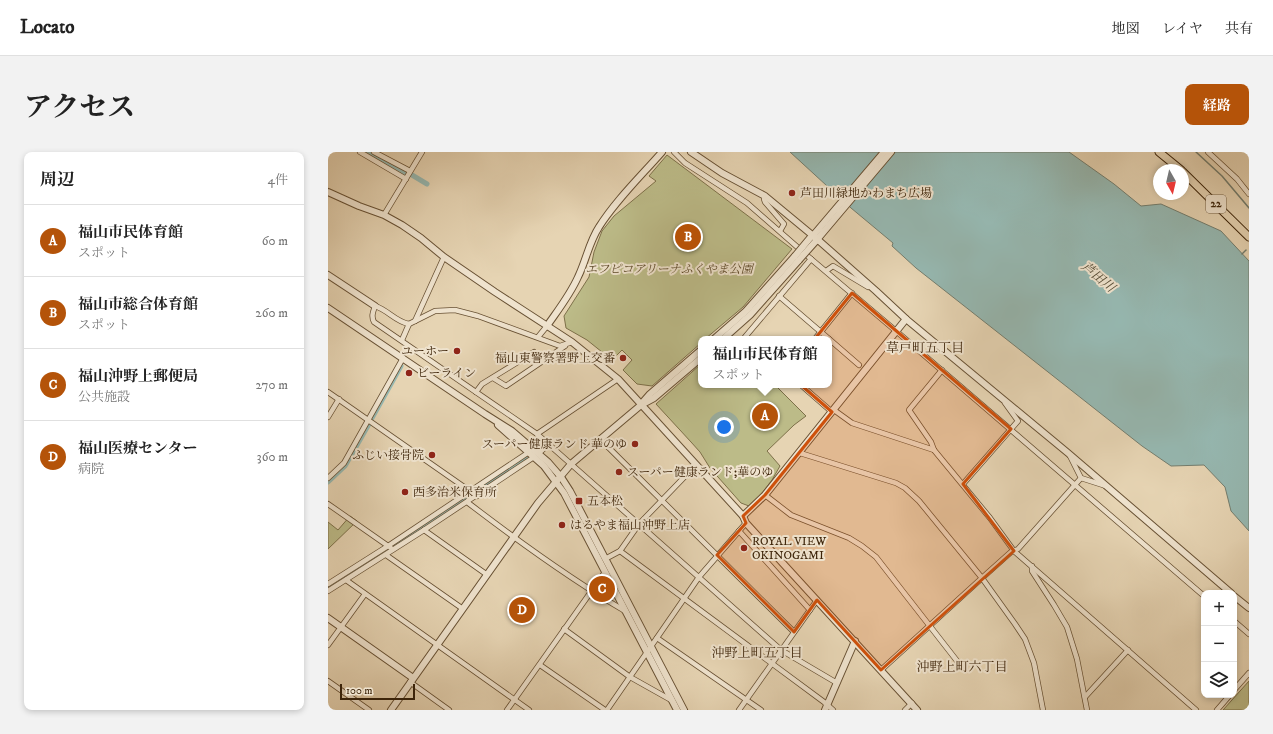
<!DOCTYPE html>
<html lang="ja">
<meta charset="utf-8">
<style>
:root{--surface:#fff;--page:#f2f2f2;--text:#222;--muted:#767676;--line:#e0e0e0;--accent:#b45309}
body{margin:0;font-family:"IM FELL DW Pica","Noto Serif JP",serif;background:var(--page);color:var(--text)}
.controls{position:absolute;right:12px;bottom:12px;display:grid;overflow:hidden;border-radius:8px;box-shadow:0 2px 6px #0003}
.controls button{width:36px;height:36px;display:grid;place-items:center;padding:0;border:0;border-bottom:1px solid var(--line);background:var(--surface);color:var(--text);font:20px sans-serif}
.compass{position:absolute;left:825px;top:12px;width:36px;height:36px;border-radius:50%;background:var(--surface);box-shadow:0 2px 6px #0003;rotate:172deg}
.scale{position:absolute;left:12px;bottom:10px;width:75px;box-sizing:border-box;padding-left:4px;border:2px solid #3e250a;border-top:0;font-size:11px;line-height:14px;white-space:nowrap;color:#3e250a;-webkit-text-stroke:3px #efe3ce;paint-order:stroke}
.you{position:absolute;left:396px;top:275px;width:14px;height:14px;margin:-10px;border:3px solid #fff;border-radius:50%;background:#1a73e8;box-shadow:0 0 0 6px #1a73e833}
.badge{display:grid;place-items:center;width:26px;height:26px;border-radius:50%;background:var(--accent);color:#fff;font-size:13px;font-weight:700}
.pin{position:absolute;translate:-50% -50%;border:2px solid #fff;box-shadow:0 1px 4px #0006}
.popup{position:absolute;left:370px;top:184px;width:134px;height:52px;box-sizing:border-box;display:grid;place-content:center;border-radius:8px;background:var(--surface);filter:drop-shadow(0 1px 3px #0005);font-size:13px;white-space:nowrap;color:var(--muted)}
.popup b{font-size:15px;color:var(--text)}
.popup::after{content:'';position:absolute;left:50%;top:100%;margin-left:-8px;border:8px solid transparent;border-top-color:var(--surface)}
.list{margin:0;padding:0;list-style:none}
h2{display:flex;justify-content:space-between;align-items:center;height:52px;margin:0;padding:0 16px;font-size:17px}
h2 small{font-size:13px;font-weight:400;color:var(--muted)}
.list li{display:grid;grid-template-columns:26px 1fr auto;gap:12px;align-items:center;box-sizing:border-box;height:72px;padding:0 16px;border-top:1px solid var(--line)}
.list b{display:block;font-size:15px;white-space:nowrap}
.list p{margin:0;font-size:13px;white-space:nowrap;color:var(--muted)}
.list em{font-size:13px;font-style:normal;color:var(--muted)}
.icon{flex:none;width:22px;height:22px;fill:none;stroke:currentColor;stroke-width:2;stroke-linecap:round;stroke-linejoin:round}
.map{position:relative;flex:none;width:921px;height:558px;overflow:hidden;border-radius:8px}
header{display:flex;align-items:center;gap:24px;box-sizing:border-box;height:56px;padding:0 20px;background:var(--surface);border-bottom:1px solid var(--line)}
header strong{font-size:19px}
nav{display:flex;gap:22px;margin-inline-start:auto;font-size:14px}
.intro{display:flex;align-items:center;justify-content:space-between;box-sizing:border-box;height:96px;padding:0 24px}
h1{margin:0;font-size:28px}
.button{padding:10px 18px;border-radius:8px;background:var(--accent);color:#fff;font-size:14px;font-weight:700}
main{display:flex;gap:24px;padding:0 24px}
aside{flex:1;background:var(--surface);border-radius:8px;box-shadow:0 2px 6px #0003}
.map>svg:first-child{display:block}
.green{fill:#bcbb88;stroke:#7d7049}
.water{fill:#96b8b1;stroke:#737d6e}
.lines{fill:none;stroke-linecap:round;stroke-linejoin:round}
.stream{stroke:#737d6e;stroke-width:1.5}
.canal{stroke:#96b8b1;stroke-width:5}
.minor-casing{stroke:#685134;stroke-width:6}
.tertiary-casing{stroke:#685134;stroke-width:8}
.primary-casing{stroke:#3e250a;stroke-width:9}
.minor{stroke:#efe3ce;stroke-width:4.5}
.tertiary{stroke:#efe3ce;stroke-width:6}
.primary{stroke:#e6d4b3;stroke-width:7}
.tertiary-bridge-casing{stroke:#685134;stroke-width:8;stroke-linecap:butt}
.tertiary-bridge{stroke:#efe3ce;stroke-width:6}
.marked{fill:#ce510c;fill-opacity:0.2;stroke:#ce510c;stroke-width:3;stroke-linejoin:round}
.poi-dot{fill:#8f2418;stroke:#efe3ce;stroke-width:1.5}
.labels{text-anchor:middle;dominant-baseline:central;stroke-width:4;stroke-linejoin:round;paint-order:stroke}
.shield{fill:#efe3ce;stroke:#735e45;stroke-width:1}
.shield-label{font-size:11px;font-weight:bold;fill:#3e250a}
.poi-label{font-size:12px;fill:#3e250a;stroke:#efe3ce;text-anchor:start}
.park-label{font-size:12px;font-style:italic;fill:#5e4a2a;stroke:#efe3ce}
.water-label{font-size:13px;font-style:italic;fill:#544a34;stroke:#efe3ce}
.neighbourhood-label{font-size:13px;fill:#3e250a;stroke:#efe3ce}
</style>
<header>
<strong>Locato</strong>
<nav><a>地図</a><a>レイヤ</a><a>共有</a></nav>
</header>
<div class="intro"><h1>アクセス</h1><a class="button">経路</a></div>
<main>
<aside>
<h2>周辺<small>4件</small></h2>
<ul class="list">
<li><span class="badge">A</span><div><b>福山市民体育館</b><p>スポット</p></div><em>60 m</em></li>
<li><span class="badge">B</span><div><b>福山市総合体育館</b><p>スポット</p></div><em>260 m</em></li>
<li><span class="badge">C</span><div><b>福山沖野上郵便局</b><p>公共施設</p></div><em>270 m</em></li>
<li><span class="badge">D</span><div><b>福山医療センター</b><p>病院</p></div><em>360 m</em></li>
</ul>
</aside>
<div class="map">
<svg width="921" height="558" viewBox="0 0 921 558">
<rect width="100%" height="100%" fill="#e6d4b3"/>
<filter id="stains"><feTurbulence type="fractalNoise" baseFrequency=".005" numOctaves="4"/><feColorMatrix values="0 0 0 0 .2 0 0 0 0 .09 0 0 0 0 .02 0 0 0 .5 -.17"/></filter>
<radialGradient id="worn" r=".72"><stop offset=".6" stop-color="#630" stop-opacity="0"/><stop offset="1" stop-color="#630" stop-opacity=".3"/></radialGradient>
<g class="green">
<polygon points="339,3 464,97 415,155 377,187 373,187 373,191 324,234 309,232 295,218 304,208 294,198 284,208 259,188 238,176 236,164 261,125 266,100 274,79 286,64 328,29 321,24"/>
<polygon points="373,212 373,233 447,233 478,264 466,273 439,299 452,314 444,328 424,354 421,354 413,351 382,316 372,300 363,290 328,252"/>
<polygon points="22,364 29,369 0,397 0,370 10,378"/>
<polygon points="921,529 921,558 895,558"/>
</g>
<polygon class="water" points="462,0 741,0 786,32 813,54 833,52 893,79 921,109 921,379 903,359 897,335 876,313 843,314 814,294 588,116 564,94 565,91 523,56"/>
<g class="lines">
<g class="stream">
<polyline points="868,0 894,24 921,56"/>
<polyline points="914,102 918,98"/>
</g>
<g class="canal">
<polyline points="39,0 77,22"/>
<polyline points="84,23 99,32"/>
<polyline points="44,266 73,214"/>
<polyline points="0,330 17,314 41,272"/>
<polyline points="0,436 67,394 198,307"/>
</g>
<defs>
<g id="minor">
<polyline points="32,0 78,27"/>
<polyline points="46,0 82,19"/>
<polyline points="346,0 357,11 419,51 483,107"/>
<polyline points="880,0 909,27 921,42"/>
<polyline points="437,44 436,47 437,50 456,72 452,79"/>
<polyline points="56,63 94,0"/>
<polyline points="498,119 505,114 540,135"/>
<polyline points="451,144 501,187"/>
<polyline points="87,169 116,105"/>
<polyline points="210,185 219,174"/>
<polyline points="419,187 417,185 483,107 568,179 876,444"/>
<polyline points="487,187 524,141"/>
<polyline points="501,187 531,213"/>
<polyline points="74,188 81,172"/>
<path d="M 244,190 L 232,194 L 150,164 L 127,158 L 107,159 L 81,172 C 68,170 60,158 47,154 C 45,160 43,164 46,170 L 209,282 L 453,498 L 509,531"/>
<polyline points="165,226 178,234 237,194"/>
<polyline points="473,233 504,260"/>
<polyline points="0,240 149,344"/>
<polyline points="148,240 154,232 206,200"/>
<polyline points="506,258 524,271 606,298 662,366 686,399 868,558"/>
<polyline points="0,265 11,247"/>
<polyline points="209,282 290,227"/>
<polyline points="272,287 466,480"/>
<polyline points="606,298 603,290 581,258 614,218"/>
<polyline points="211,301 221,292"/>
<polyline points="472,301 568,331 577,336 591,349 654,426 687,472 697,487 706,511 715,558"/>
<polyline points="0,326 16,311 75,206"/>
<polyline points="753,326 778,334"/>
<polyline points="635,332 690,269 677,251"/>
<polyline points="437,343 463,363 521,386 534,394 548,405 633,514"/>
<path d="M 139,350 C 190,389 242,427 297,459"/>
<polyline points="0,352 63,396"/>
<polyline points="96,378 158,422"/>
<polyline points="411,379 482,458"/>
<polyline points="292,399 496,550 505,558"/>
<polyline points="58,403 135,457"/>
<polyline points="277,407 292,399 311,372 368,313"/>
<polyline points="704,414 704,419 726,453 739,475 749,507 759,558"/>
<polyline points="18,428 201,558"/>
<polyline points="0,432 60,394 201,300"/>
<polyline points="0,439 96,378 206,305"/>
<polyline points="906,469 921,482"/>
<polyline points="236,477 302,525 343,548"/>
<polyline points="329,486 433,558"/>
<polyline points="0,493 37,442"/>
<polyline points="212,513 277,558"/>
<polyline points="553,518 654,426 683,400 690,397 753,326 742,304"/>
<polyline points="0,529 41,558"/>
<polyline points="82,530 121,558"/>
<polyline points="906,538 921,521"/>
<polyline points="757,545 800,498"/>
<polyline points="179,558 277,420"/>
<polyline points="279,558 371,425 418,371"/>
<polyline points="411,558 489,448"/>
<polyline points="577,558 584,551"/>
<polyline points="889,558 902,543"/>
</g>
<g id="tertiary">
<polyline points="363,0 394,21 437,44 489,87 548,139 578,167 740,301 903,441"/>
<polyline points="0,40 31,54 56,63 74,73 93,86 116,105 167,140 244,190 290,227 415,364 418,371 589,558"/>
<polyline points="483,86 556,0"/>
<polyline points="487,90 563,0"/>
<polyline points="0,123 47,154"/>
<polyline points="0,156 157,262 184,279 220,310 233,325 242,339 356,558"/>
<path d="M 219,174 C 230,158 242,143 250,125 C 258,109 261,90 271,75 C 288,48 313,24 334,0"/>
<polyline points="386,187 418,159 467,104"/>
<polyline points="395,187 422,163 471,108"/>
<polyline points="315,250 322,242 373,198"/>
<polyline points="170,273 216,314 236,341 349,558"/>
<polyline points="415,364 437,343 578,167"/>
<polyline points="906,444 921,456"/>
<polyline points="0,466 85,526"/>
<polyline points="63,558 210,351 243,312 313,253 326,246 373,206"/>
<polyline points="497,558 527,489"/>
</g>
<g id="primary">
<polyline points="831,0 853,18"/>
<polyline points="855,20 921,85"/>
</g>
</defs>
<use href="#minor" class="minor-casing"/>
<use href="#tertiary" class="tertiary-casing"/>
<use href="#primary" class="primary-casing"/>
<use href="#minor" class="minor"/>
<use href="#tertiary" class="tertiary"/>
<use href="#primary" class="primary"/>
<defs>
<g id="tertiary-bridge">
<polyline points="467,104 482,86"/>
<polyline points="471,108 487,90"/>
</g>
</defs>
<use href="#tertiary-bridge" class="tertiary-bridge-casing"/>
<use href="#tertiary-bridge" class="tertiary-bridge"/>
</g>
<path class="marked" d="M 524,141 L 683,277 L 635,332 L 686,399 L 553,518 L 489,448 L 466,480 L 389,403 L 418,371 L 415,364 L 437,343 L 504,260 L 459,221 Z"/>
<g class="poi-dot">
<circle cx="464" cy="41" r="4"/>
<circle cx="129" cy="199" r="4"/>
<circle cx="295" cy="206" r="4"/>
<circle cx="81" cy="221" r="4"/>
<circle cx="307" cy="292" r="4"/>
<circle cx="104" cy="303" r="4"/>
<circle cx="291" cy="320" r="4"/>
<circle cx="77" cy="340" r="4"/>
<rect x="247" y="345" width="8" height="8" rx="2"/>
<circle cx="234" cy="373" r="4"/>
<circle cx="416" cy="396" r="4"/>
</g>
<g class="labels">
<rect class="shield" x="878" y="43" width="20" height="18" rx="3"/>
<g class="shield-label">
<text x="888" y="52">22</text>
</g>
<g class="poi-label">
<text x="472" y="41">芦田川緑地かわまち広場</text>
<text x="121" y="199" text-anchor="end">ユーホー</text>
<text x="287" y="206" text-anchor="end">福山東警察署野上交番</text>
<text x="89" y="221">ビーライン</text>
<text x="299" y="292" text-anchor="end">スーパー健康ランド 華のゆ</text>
<text x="96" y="303" text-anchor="end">ふじい接骨院</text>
<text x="299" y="320">スーパー健康ランド;華のゆ</text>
<text x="85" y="340">西多治米保育所</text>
<text x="259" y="349">五本松</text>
<text x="242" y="373">はるやま福山沖野上店</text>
<text x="424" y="389">ROYAL VIEW<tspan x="424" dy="14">OKINOGAMI</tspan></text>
</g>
<g class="park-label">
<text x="341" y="117">エフピコアリーナふくやま公園</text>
</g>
<g class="water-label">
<text transform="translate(770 125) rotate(40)">芦田川</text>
</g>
<g class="neighbourhood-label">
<text x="597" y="196">草戸町五丁目</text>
<text x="429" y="501">沖野上町五丁目</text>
<text x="634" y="515">沖野上町六丁目</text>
</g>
</g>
<rect width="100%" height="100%" filter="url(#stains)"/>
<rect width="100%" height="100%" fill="url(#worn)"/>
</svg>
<div class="controls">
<button>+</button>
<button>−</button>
<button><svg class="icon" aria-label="layers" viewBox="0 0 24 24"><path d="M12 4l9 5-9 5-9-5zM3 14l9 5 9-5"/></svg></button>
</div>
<svg class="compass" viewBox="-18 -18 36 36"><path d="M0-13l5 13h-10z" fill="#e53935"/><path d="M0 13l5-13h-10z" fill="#767676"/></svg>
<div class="scale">100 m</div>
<div class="you"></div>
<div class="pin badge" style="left:437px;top:264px">A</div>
<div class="popup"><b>福山市民体育館</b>スポット</div>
<div class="pin badge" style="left:360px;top:85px">B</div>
<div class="pin badge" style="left:274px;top:437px">C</div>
<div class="pin badge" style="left:194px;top:458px">D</div>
</div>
</main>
